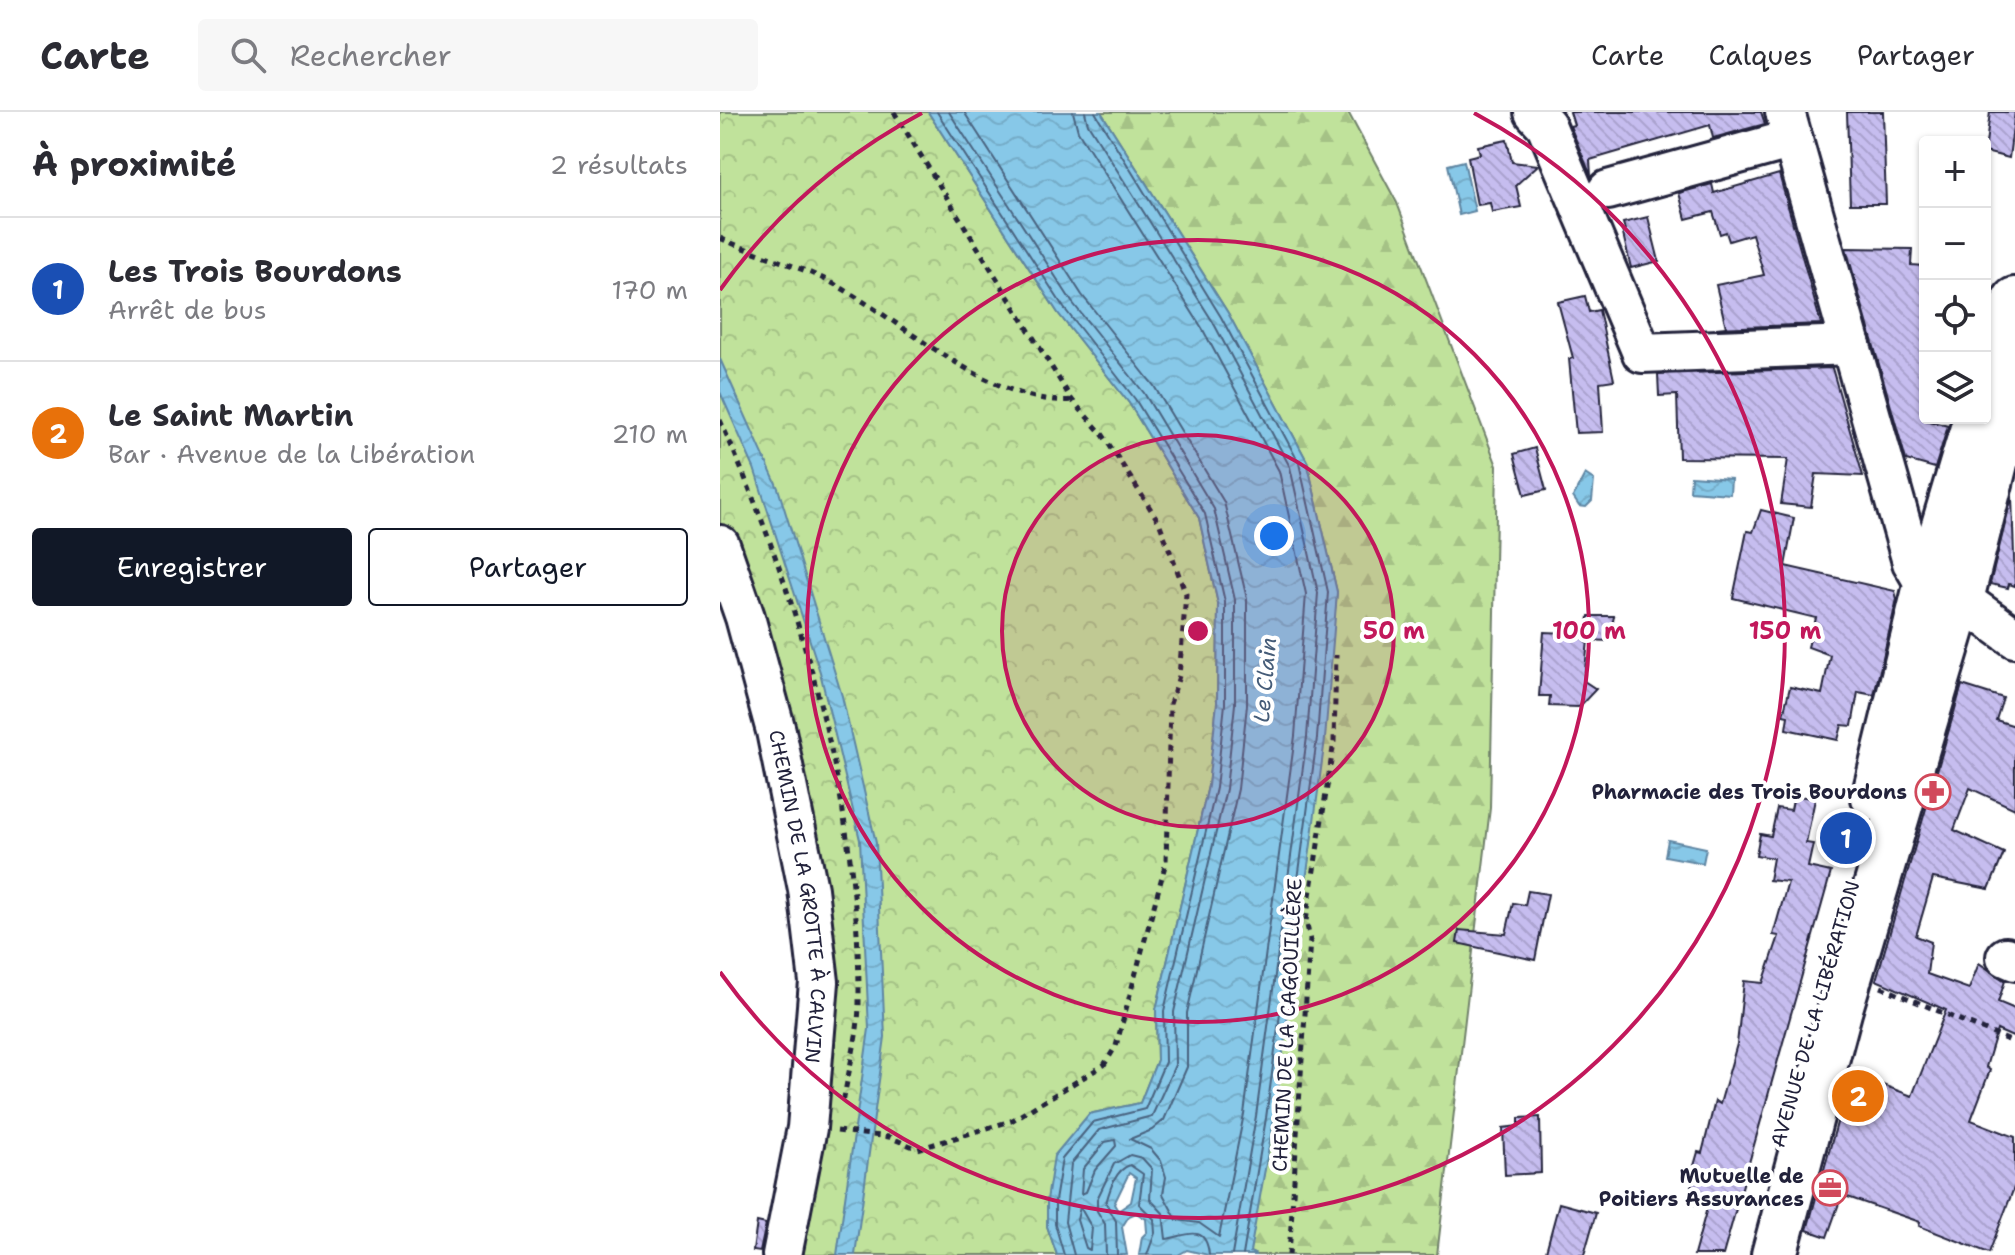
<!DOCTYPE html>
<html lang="fr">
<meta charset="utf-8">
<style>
:root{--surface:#fff;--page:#f7f7f7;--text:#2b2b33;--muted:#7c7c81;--line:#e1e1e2;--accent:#111827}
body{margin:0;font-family:"Shantell Sans",sans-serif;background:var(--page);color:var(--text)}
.controls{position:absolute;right:24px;top:24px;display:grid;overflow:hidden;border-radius:8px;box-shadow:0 2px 6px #0004}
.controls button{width:72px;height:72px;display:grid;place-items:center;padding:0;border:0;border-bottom:2px solid var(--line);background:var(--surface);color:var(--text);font:40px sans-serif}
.you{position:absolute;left:554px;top:424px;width:28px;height:28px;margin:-20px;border:6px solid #fff;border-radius:50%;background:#1a73e8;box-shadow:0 0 0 12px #1a73e833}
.badge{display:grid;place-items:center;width:52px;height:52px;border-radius:50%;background:var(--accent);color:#fff;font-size:26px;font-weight:700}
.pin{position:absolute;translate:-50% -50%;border:4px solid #fff;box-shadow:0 2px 8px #0006}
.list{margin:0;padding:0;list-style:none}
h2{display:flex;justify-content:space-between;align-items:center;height:104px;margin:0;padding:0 32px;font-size:34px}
h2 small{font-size:26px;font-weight:400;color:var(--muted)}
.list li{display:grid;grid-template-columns:52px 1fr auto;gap:24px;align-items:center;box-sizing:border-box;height:144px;padding:0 32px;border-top:2px solid var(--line)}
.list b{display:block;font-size:30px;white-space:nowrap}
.list p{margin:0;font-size:26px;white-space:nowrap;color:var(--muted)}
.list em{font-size:26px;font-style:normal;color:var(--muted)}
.actions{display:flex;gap:16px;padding:24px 32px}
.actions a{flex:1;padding:18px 0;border:2px solid var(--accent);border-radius:8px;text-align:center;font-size:28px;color:var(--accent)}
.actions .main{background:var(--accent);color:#fff}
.icon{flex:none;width:44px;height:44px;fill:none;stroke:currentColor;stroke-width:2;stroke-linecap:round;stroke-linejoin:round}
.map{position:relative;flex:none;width:1295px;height:1143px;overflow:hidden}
header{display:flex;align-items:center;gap:48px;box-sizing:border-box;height:112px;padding:0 40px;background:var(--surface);border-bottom:2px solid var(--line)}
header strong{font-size:38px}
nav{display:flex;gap:44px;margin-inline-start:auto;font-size:28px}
.search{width:560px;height:72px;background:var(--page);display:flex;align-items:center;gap:20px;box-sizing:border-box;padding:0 28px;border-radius:8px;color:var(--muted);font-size:30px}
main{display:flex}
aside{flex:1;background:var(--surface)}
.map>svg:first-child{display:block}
.forest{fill:url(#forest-firs);stroke:#71826b;stroke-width:2}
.park{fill:url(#park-crowns);stroke:#71826b;stroke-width:2}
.water{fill:url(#water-waves);stroke:#5f86a3;stroke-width:2;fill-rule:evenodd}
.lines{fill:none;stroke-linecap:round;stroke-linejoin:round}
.shore{stroke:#4a6480;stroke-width:2}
.building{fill:url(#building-back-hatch);stroke:#22223b;stroke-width:2}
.minor-casing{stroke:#22223b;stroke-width:44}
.major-casing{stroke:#22223b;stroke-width:50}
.path{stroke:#22223b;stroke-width:5;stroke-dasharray:6 6;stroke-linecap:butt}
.minor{stroke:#fff;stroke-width:38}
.major{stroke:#fff;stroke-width:44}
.ring{fill:none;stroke:#c2185b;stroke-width:4}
.labels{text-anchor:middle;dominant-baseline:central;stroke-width:8;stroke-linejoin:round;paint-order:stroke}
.poi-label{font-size:20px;font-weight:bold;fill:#22223b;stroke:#fff;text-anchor:end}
.street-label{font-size:20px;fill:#22223b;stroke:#fff}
.water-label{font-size:22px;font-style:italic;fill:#455c78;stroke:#fff}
.centre{fill:#c2185b;stroke:#fff;stroke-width:4}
.ring-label{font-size:24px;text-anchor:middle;font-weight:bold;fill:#c2185b;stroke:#fff;stroke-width:8;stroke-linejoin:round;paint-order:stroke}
</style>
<header>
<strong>Carte</strong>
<div class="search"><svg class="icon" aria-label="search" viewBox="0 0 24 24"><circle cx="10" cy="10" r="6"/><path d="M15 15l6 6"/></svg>Rechercher</div>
<nav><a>Carte</a><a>Calques</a><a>Partager</a></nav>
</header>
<main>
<aside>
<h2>À proximité<small>2 résultats</small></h2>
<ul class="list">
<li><span class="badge" style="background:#1a4fb4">1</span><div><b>Les Trois Bourdons</b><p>Arrêt de bus</p></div><em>170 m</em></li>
<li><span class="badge" style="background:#e8710a">2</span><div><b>Le Saint Martin</b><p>Bar · Avenue de la Libération</p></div><em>210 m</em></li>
</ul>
<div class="actions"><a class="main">Enregistrer</a><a>Partager</a></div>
</aside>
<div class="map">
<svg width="1295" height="1143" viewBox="0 0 1295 1143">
<defs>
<pattern id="forest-firs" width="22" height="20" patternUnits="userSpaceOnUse" patternTransform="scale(2)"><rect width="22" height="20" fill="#c0e29b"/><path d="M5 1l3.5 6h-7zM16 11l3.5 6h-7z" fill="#a5c286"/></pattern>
<pattern id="park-crowns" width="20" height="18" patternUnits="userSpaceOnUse" patternTransform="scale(2)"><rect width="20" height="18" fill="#c0e29b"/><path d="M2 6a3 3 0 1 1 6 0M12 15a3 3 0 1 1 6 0" fill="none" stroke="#a5c286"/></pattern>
<pattern id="water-waves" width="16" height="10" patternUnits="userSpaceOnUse" patternTransform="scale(2)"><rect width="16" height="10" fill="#87c8e8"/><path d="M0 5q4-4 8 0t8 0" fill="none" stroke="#74acc8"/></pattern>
<pattern id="building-back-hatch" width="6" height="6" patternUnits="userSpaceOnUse" patternTransform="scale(2)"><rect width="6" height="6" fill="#c6bdef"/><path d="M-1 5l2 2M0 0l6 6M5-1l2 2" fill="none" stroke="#aaa2ce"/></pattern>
</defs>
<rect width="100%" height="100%" fill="#fff"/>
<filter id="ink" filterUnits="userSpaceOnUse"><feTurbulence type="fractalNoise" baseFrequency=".0125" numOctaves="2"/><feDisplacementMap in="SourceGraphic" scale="16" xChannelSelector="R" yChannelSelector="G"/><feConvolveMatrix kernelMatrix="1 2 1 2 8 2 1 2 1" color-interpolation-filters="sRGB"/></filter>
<g filter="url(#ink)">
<polygon class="forest" points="381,0 628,0 677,91 777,354 770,696 717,1143 536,1143 529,1140 554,1007 590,735 617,480 587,349 508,201"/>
<polygon class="park" points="0,0 208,0 338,201 409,291 479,406 498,492 497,591 488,674 436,898 437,948 420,991 369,1002 327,1088 327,1114 337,1143 65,1143 99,870 0,433"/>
<g class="water">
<path d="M 208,0 L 381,0 L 508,201 L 587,349 L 617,480 L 605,627 L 554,1007 L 530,1140 L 536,1143 L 488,1143 L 467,1138 L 458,1143 L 419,1143 L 422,1125 L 427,1120 L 426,1107 L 416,1101 L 409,1104 L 402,1115 L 407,1143 L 337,1143 L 327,1114 L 327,1088 L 334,1044 L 369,1002 L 420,991 L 437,948 L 436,898 L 488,674 L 497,591 L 498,492 L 479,406 L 409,291 L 338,201 ZM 409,1061 L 416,1066 L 411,1090 L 398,1099 L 394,1092 Z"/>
<polygon points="744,49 755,99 739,103 728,53"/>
<polygon points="0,247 58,376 122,584 156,731 165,925 135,1143 117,1143 149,917 140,728 100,560 34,356 0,280"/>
<polygon points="865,362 874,368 872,389 866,395 859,394 853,385"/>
<polygon points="971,364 1011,367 1010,382 970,379"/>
<polygon points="948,728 986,736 983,751 945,744"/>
</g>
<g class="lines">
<g class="shore">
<polyline points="217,0 344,196 415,287 485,402 505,490 505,592 496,676 444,899 445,950 425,997 373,1010 342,1047 335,1089 335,1112 344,1143"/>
<polyline points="229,0 352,190 424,281 494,397 515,488 515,592 506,677 454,900 455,953 432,1004 379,1018 351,1052 345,1110 354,1143"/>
<polyline points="244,0 362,183 434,274 504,390 527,487 527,593 518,677 467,901 467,955 444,1008 432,1018 410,1027 431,1037 441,1049 446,1065 443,1082 457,1108 479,1111 499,1125 524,1002 575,624 586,482 559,359 482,216 358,19 353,0"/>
<polyline points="365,0 368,12 493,210 570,355 598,481 587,625 536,1004 512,1143"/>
<polyline points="375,0 501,205 579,351 608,480 597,626 546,1006 523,1143"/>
<polygon points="395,1028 396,1034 375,1058 366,1080 361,1082 363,1057 385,1030"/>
<polygon points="360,1095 372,1116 370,1138 366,1136 357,1108"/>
<path d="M 386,1143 L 385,1112 L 377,1099 L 377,1087 L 394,1052 L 410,1043 L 422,1046 L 432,1057 L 430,1087 L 443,1101 L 446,1127 C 462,1126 486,1108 489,1143"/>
<path d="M 397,1143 L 396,1109 L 386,1091 C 390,1077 395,1058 410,1053 L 423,1062 L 419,1092 L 434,1107 L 435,1121 L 427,1143"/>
</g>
</g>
<g class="building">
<polygon points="850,0 1041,0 1045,12 993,26 990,13 870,48 871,64 850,14 854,13"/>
<polygon points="1127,0 1163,0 1166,92 1130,92"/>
<polygon points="1270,0 1295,0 1289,46 1265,40"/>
<polygon points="787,28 792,50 818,53 796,73 801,95 772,100 770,91 757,93 748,45 760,42 758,34"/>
<polygon points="1059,62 1101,212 996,216 1006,215 996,173 1044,163 1032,122 1009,129 1006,120 1000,122 993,100 966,107 959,81 992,72 994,81"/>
<polygon points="928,105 939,149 911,156 902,118 905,118 903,111"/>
<polygon points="1126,136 1192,137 1191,153 1205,154 1205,308 1228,314 1215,356 1186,348"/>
<polygon points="865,184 869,200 879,198 894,268 880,270 883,320 856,321 849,247 853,246 838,190"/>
<polygon points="1112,256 1143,364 1096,362 1091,395 1061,392 1068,347 959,346 957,283 939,284 938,262"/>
<polygon points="815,336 826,378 805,383 794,342"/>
<polygon points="1292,384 1295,474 1289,472 1288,476 1270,472"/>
<polygon points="1041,398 1074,406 1065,454 1175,479 1177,487 1154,583 1138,580 1132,614 1122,613 1118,628 1066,617 1068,604 1063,603 1070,575 1102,582 1110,543 1088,535 1096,506 1013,486 1027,419 1033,420"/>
<polygon points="869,504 894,504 889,529 868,528 864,569 876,577 859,595 829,594 830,584 819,584 824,520 849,521 849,514 868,514"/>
<polygon points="1242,573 1283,586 1276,608 1295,614 1295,697 1250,676 1234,718 1284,741 1269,777 1213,766 1196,824 1211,830 1207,862 1249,877 1259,851 1285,869 1278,890 1295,897 1295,926 1277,918 1266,955 1270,958 1251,1008 1295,1025 1295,1073 1269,1141 1199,1114 1200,1110 1122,1083 1107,1125 1087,1118 1131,961 1192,984 1226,898 1156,868"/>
<polygon points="1074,683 1095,687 1086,731 1093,732 1088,755 1111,760 1003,1143 974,1143 987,1096 967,1091 974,1065 971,1064 978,1040 982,1041 995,989 1000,992 1017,932 1024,869 1043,871 1059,824 1053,823 1068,770 1049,768 1053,746 1036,743 1040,722 1051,724 1057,696 1071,698"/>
<polygon points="808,779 828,782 815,848 737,831 739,818 786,822 793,791 805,793"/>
<polygon points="820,1005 821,1061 785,1063 783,1016 799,1014 799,1006"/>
<polygon points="839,1091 876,1101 864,1143 825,1143"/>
<polygon points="37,1110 46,1112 40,1140 33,1139"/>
</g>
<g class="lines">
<defs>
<g id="minor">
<polyline points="814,0 826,13 922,241 1131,233"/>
<polyline points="1065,0 1192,450 1206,474 1241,487 1295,526"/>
<polyline points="888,78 1073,27"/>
<path id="s1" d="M 0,433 L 25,505 L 56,619 L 88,777 L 99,870 L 87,1016 L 62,1143"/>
<polyline points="1286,845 1295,849"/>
</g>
<g id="major">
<polyline points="1265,279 1295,188"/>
<polyline points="1154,686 1206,474 1256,306"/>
<polyline points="1054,1143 1119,900 1241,487 1295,271"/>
</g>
</defs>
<use href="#minor" class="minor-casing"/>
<use href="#major" class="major-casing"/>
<g class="path">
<path d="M 0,126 C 37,143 78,153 114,172 C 180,207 273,295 352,288"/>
<path d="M 0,308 C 81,488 140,691 139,890 C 139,923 128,959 123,992"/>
<polyline points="1161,875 1295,931"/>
<polyline points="117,1019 169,1025 198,1037 291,1009 384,953 396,934 446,750 450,592 459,564 466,482 439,410 383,323 352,288 174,0"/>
<polyline points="569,1143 590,827 586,809 614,630 616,543"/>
</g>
<use href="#minor" class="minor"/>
<use href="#major" class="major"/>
</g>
</g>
<circle cx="478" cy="519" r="196" fill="#c2185b" fill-opacity=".12"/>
<g class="ring">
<circle cx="478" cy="519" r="196"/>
<circle cx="478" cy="519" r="391"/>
<path d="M0 178A587 587 0 0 1 202 1M754 1A587 587 0 1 1 0 860"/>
</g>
<defs>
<symbol id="pharmacy-ring" viewBox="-11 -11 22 22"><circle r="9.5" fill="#fff" stroke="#d1495b" stroke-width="1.5"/><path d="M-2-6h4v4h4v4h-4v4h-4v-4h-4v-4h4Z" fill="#d1495b"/></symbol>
<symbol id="office-ring" viewBox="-11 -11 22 22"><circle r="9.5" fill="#fff" stroke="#d1495b" stroke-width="1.5"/><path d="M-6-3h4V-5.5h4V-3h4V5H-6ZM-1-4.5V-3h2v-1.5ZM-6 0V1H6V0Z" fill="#d1495b"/></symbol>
</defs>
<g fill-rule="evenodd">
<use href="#pharmacy-ring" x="1193" y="660" width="40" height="40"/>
<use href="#office-ring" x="1090" y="1056" width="40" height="40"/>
</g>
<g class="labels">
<g class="poi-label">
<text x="1187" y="680">Pharmacie des Trois Bourdons</text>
<text x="1084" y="1064">Mutuelle de<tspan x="1084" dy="23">Poitiers Assurances</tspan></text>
</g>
<g class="street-label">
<text stroke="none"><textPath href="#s1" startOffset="362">CHEMIN DE LA GROTTE À CALVIN</textPath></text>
<text transform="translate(1095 902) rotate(-74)">AVENUE DE LA LIBÉRATION</text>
<text transform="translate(567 913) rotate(-87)">CHEMIN DE LA CAGOUILLÈRE</text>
</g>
<g class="water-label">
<text transform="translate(545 568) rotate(-85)">Le Clain</text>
</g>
</g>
<circle cx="478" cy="519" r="12" class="centre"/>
<g class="ring-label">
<text x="674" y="527">50 m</text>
<text x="869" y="527">100 m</text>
<text x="1065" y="527">150 m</text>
</g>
</svg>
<div class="controls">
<button>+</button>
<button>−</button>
<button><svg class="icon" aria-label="locate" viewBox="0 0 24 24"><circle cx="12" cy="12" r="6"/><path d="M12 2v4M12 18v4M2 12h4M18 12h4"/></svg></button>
<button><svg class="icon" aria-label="layers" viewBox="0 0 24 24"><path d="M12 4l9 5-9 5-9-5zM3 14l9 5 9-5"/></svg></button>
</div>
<div class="you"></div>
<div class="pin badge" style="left:1126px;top:726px;background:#1a4fb4">1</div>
<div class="pin badge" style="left:1138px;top:984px;background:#e8710a">2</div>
</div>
</main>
